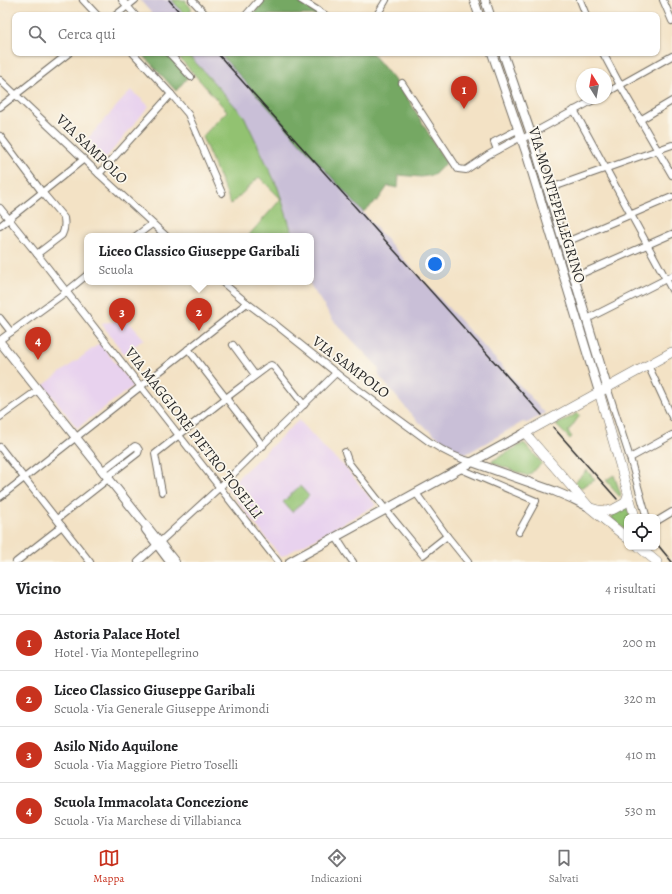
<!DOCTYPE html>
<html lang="it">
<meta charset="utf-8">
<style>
:root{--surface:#fff;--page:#f2f2f2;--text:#202124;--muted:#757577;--line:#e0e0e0;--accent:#c8321e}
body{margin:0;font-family:Alegreya,serif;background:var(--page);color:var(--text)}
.controls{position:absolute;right:12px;bottom:12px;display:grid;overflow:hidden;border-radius:8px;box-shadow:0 1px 3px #0004}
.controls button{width:36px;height:36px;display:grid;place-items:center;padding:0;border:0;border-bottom:1px solid var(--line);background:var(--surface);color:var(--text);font:20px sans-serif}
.compass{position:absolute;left:576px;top:68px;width:36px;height:36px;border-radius:50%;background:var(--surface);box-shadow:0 1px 3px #0004;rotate:349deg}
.you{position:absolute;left:435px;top:264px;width:14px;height:14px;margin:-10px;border:3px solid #fff;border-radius:50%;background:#1a73e8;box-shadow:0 0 0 6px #1a73e833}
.badge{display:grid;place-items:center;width:26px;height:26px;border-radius:50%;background:var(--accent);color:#fff;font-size:13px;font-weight:700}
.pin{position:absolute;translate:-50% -33px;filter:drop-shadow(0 1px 2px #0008)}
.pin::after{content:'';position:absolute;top:21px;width:14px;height:12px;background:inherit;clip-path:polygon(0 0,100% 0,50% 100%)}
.popup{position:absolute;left:84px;top:233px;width:230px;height:52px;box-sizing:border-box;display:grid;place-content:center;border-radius:8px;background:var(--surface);filter:drop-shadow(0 1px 3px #0005);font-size:13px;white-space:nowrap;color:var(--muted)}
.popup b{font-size:15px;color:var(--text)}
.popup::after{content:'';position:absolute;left:50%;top:100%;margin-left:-8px;border:8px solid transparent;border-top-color:var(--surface)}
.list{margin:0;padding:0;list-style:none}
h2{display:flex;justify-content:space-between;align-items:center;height:52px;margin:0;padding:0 16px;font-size:17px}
h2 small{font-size:13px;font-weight:400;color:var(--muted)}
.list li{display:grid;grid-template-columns:26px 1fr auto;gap:12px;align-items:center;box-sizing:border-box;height:56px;padding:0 16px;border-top:1px solid var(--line)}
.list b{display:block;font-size:15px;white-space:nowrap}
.list p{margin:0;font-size:13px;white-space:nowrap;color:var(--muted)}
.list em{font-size:13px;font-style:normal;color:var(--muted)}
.icon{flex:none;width:22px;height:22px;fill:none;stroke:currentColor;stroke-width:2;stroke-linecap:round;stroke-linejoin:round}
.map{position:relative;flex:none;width:672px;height:562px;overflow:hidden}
.search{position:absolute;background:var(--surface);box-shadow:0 1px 3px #0004;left:12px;right:12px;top:12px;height:44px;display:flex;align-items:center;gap:10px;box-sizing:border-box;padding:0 14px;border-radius:8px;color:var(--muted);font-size:15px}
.sheet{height:276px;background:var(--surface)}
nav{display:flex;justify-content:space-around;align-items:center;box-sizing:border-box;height:56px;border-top:1px solid var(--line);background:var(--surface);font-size:11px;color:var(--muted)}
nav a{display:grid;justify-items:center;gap:2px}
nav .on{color:var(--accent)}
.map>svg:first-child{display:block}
.built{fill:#e8d2ee}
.industrial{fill:#c9bfd7}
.green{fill:#92c271;stroke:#5e764e}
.forest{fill:#75a863;stroke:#506a47}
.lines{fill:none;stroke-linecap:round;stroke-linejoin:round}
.minor-casing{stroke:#716b61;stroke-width:8}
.tertiary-casing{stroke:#716b61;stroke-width:10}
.secondary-casing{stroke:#716b61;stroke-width:10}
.minor{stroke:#fff;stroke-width:6}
.tertiary{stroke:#fff;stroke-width:8}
.secondary{stroke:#fff;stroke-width:9}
.rail{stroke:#2b2b2b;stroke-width:1.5}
.labels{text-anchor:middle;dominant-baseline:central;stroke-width:3.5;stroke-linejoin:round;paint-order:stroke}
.street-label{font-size:15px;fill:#2b2b2b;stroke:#fbf7ec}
</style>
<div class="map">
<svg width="672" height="562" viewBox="0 0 672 562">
<rect width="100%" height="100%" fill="#fbf7ec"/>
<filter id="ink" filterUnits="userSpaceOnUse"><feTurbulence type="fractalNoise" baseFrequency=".025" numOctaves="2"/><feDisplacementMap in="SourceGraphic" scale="8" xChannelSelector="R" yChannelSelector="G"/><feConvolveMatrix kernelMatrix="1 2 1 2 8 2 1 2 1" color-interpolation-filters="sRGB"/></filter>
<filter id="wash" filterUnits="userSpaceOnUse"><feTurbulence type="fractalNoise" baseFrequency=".012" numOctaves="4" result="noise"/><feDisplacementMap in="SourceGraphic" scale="16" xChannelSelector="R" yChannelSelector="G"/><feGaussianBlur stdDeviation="0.9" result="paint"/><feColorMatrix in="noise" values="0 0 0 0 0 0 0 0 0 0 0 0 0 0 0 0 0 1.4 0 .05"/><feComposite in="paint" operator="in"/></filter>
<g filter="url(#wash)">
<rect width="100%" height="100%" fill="#f3e2c5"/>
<g class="built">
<polygon points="131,90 149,106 101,164 81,146"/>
<polygon points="127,320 144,339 124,354 101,323"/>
<polygon points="100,343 133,386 77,428 44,385"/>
<polygon points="299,420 327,451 344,466 376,505 281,557 227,488"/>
</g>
<g class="industrial">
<polygon points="140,0 172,0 185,15 153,15"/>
<polygon points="187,53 220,53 334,179 398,253 545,413 527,423 523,422 466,454 455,449 448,445 416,420 379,376 378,367 333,320 311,286 309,282 311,282 311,236 293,236 278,188 244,116"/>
</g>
<g class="green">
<polygon points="172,0 186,0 186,2 192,9 188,13 189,15 185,15"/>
<polygon points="175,53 187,53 244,116 278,188 293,236 248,236 281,199 259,177 231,204 202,137 227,111"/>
<polygon points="578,413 580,415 568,432 572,437 570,439 556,425"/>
<polygon points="524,443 542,463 528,476 491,462 492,461"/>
<polygon points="587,470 595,480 580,488 575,482"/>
<polygon points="614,475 621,495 620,497 611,487 611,486 606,480"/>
<polygon points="300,486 309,496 292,512 283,502"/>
<polygon points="625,507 628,509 630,517 627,517 627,531 612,519 612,517 613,515"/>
</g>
<g class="forest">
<polygon points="265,0 295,0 319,15 252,15"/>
<polygon points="141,53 166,53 188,77 176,91"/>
<polygon points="219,53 372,53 392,77 410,102 446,163 434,175 421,177 399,175 398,188 388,186 379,199 363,212"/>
</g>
</g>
<g filter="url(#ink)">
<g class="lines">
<defs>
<g id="minor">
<polyline points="83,0 97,15"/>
<polyline points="122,0 135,15"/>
<polyline points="192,0 206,15"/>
<polyline points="301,0 325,15"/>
<polyline points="580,0 586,15"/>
<polyline points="663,0 672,21"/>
<polyline points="116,15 135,0"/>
<polyline points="246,15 259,0"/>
<polyline points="377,15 386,0"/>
<polyline points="133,53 171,94 188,114 222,193"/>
<polyline points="169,53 191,77"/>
<polyline points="603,53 620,85 672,175"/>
<polyline points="0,80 73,149 99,174 166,236"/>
<polyline points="402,83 458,169 466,170 488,155 521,137"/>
<polyline points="606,93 672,56"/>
<polyline points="0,107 69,53"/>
<polyline points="574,110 672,290"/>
<polyline points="640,120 672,101"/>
<path d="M 0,136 L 42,192 L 64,218 C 65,224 65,229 62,235 L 37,254"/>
<polyline points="522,139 597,98"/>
<polyline points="497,150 494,142 519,129"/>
<polyline points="99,174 171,94"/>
<polyline points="548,189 672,145"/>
<polyline points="0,208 37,254 278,562"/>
<polyline points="0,226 84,159"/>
<polyline points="136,236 152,224"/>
<polyline points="564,243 672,197"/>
<polyline points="574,277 672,234"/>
<path d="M 222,282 L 247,303 L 275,324 L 345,380 L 431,443 C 445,452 456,458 472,462"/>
<polyline points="0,318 11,332"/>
<polyline points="587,319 672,276"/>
<polyline points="0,340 66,292 87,275"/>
<polyline points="233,345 255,375"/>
<polyline points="188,349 263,446"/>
<polyline points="648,365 672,417"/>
<polyline points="607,387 630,458 646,515"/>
<polyline points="0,417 38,390"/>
<polyline points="0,447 90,562"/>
<polyline points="345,452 349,463 386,510 423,555 447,536"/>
<polyline points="630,458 672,435"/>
<polyline points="461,469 536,501 519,532"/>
<polyline points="102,471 135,446 137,447 139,450 138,453 107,477"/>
<polyline points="162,492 155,454 226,398 267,367 271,365 274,367 304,405"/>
<polyline points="416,493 447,536 468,562"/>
<polyline points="0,497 247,303"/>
<polyline points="57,519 108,479"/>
<polyline points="657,521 672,512"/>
<polyline points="145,530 169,562"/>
<polyline points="336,537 347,554 353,562"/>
<polyline points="16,562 62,526"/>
<polyline points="138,562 220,487 336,373"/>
</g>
<g id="tertiary">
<polyline points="474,0 479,15"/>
<polyline points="485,0 490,15"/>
<polyline points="492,53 526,152 599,392"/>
<polyline points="503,53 531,134 607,387"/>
<polyline points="0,342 175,562"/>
<polyline points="472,462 554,491 573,499 589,507"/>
<polyline points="290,562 525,433"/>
</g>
<g id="secondary">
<polyline points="599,392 635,517"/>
<polyline points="591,508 598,510 607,511 614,509 625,503 628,495"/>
<polyline points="627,538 590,508 525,433 672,352"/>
<polyline points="639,547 657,562"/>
</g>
</defs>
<use href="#minor" class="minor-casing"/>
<use href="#tertiary" class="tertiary-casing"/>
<use href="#secondary" class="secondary-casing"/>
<use href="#minor" class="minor"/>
<use href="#tertiary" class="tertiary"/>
<use href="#secondary" class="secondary"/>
<g class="rail">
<polyline points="169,0 182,15"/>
<polyline points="217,53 542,415"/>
<polyline points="553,427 617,499"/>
<polyline points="657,544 672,562"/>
</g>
</g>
</g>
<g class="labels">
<g class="street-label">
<text transform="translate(92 149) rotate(44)">VIA SAMPOLO</text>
<text transform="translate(557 205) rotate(73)">VIA MONTEPELLEGRINO</text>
<text transform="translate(351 367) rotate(37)">VIA SAMPOLO</text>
<text transform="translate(194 433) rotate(52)">VIA MAGGIORE PIETRO TOSELLI</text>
</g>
</g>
</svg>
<div class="controls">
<button><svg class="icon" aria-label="locate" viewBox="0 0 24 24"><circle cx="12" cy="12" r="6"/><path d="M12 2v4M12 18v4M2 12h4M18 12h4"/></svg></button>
</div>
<svg class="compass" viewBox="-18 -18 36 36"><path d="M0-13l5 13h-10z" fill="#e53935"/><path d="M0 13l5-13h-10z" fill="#757577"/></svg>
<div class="you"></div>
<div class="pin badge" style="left:464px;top:109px">1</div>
<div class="pin badge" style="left:199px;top:331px">2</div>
<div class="popup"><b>Liceo Classico Giuseppe Garibali</b>Scuola</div>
<div class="pin badge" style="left:122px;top:331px">3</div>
<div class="pin badge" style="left:38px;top:360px">4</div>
<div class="search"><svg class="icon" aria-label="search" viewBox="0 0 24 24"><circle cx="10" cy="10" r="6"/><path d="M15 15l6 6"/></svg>Cerca qui</div>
</div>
<section class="sheet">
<h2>Vicino<small>4 risultati</small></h2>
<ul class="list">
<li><span class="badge">1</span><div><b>Astoria Palace Hotel</b><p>Hotel · Via Montepellegrino</p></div><em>200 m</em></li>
<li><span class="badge">2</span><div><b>Liceo Classico Giuseppe Garibali</b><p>Scuola · Via Generale Giuseppe Arimondi</p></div><em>320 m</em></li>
<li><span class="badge">3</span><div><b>Asilo Nido Aquilone</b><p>Scuola · Via Maggiore Pietro Toselli</p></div><em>410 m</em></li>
<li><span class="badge">4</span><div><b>Scuola Immacolata Concezione</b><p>Scuola · Via Marchese di Villabianca</p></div><em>530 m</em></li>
</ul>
</section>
<nav>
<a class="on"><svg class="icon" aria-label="map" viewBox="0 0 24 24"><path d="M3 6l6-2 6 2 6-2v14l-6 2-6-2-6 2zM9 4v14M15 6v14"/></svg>Mappa</a>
<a><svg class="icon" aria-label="directions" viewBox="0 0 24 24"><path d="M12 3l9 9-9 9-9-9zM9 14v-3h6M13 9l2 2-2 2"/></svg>Indicazioni</a>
<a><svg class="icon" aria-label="saved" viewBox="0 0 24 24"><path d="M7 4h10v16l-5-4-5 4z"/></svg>Salvati</a>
</nav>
